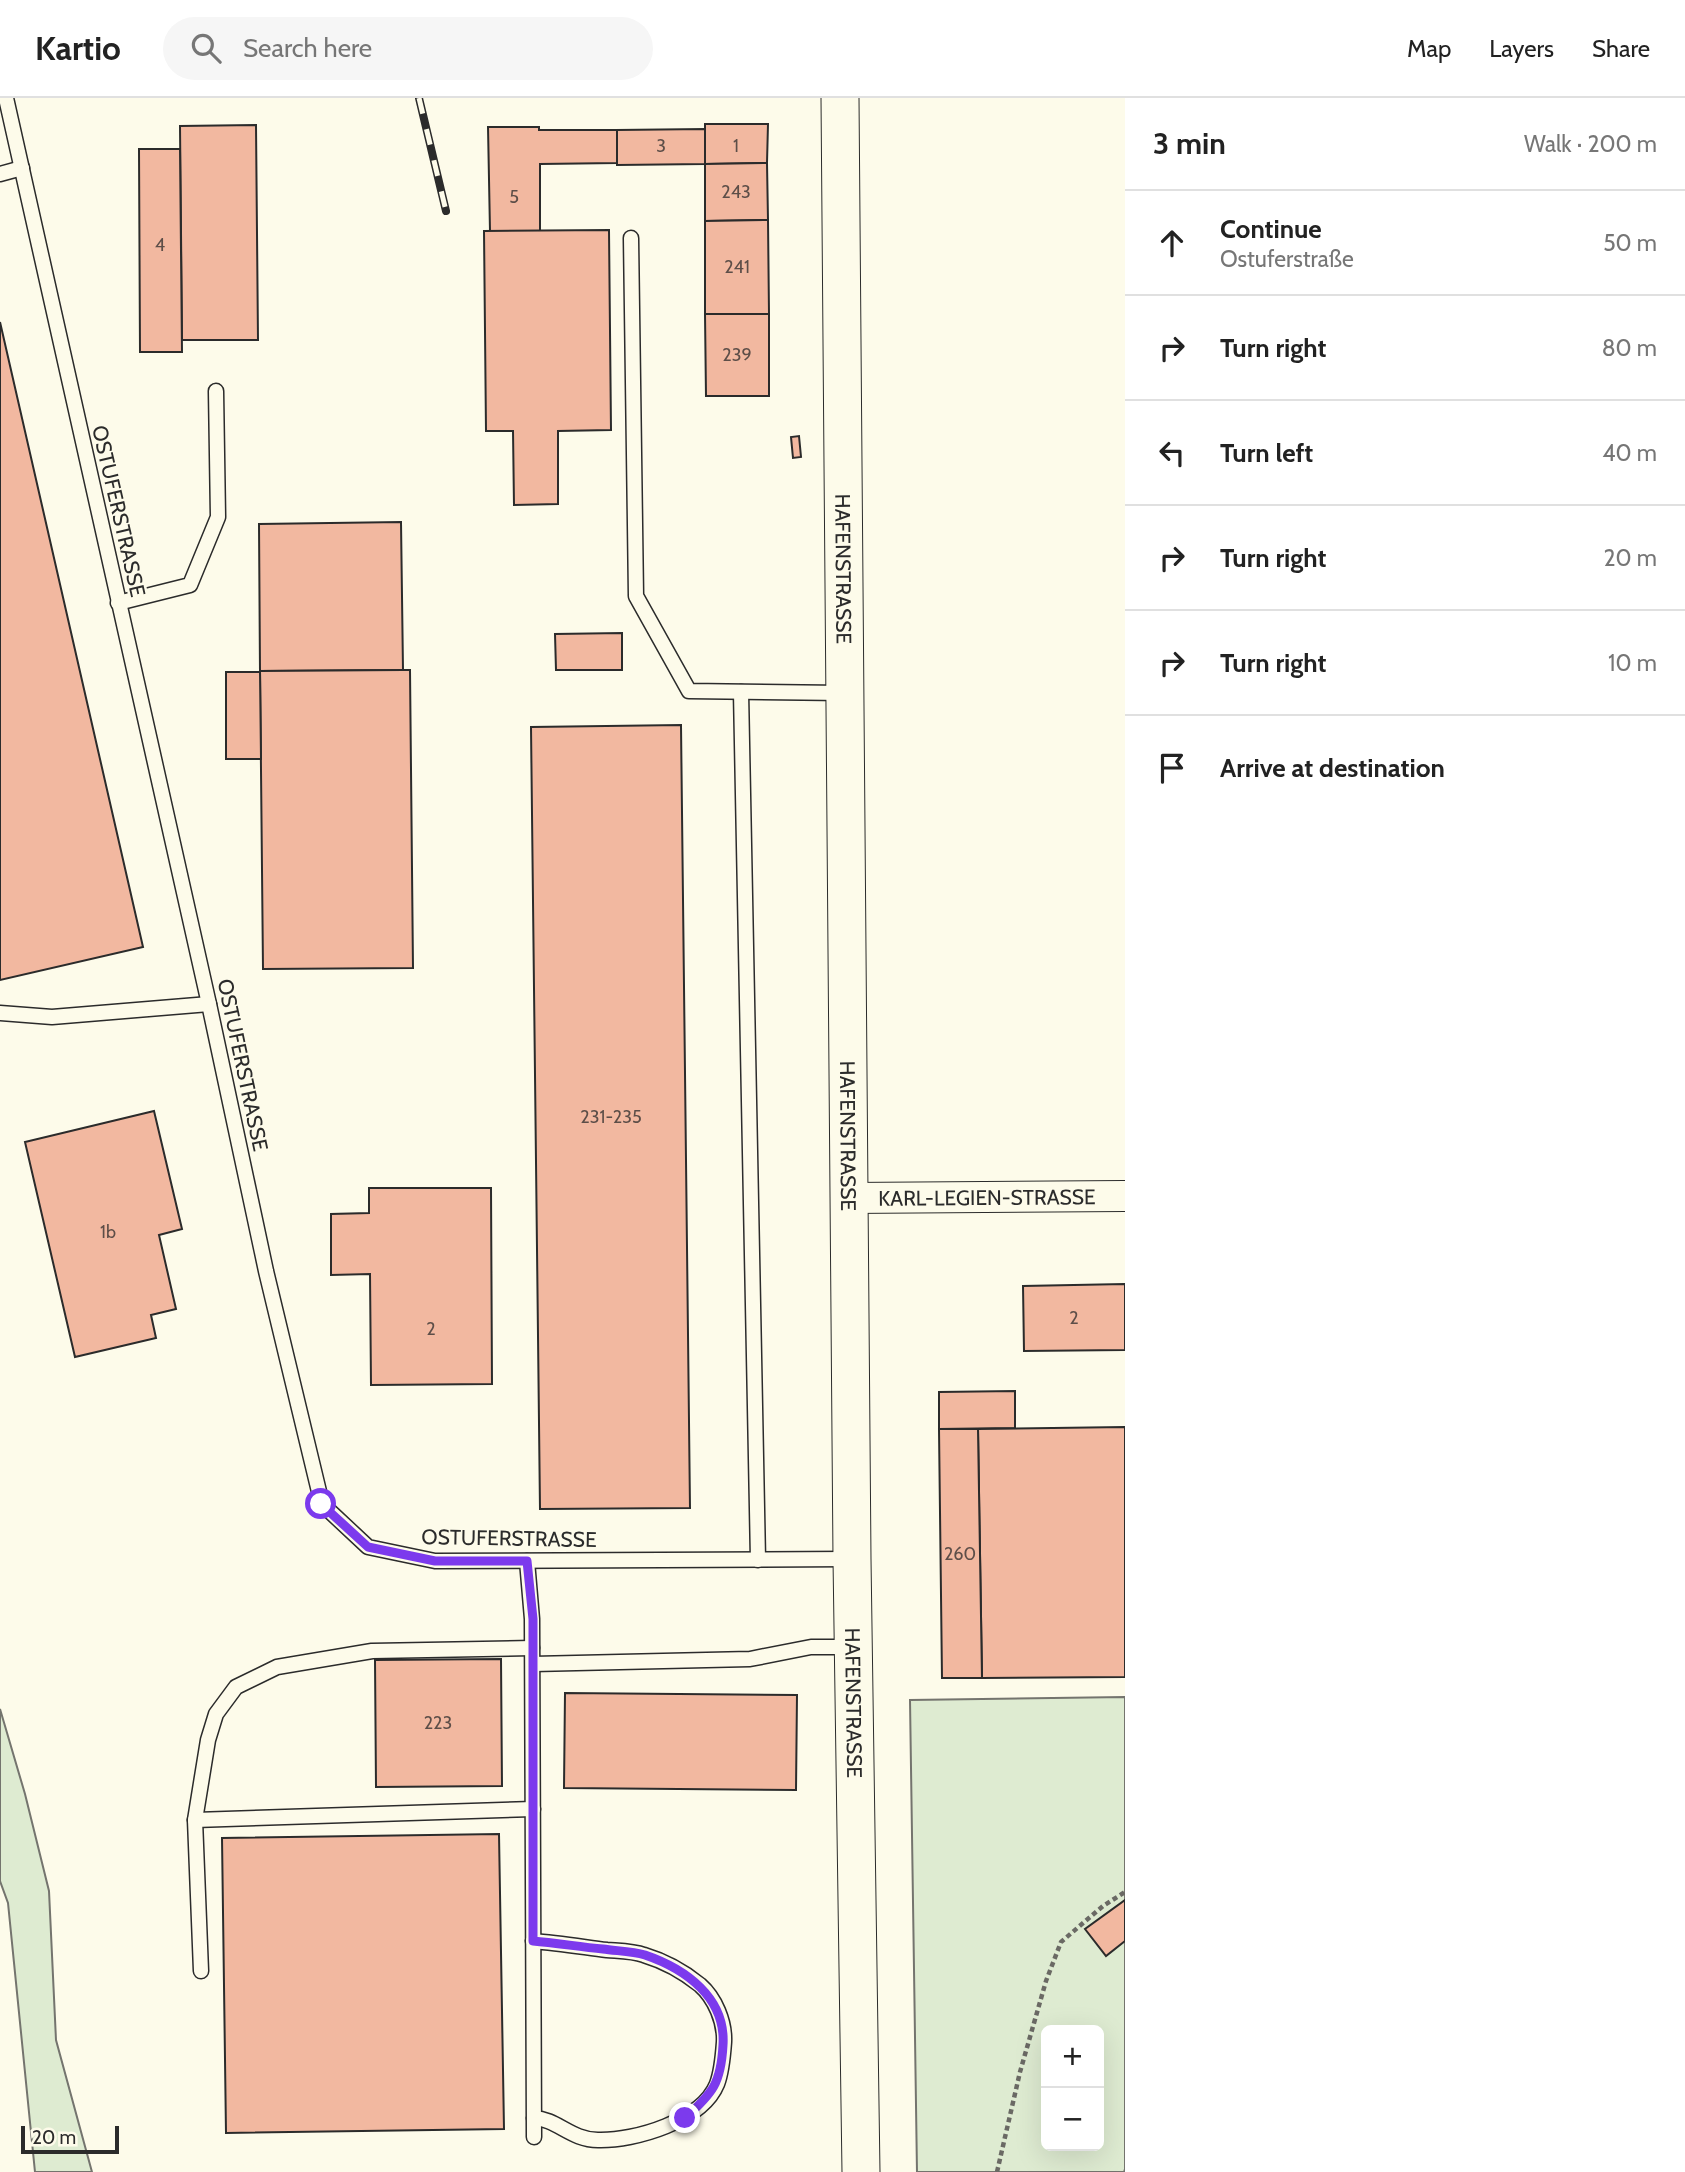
<!DOCTYPE html>
<meta charset="utf-8">
<style>
:root{--surface:#fff;--page:#f6f6f6;--text:#222;--muted:#767676;--line:#e0e0e0}
body{margin:0;font-family:Cabin,sans-serif;background:var(--page);color:var(--text)}
.controls{position:absolute;right:21px;bottom:21px;display:grid;overflow:hidden;border-radius:10px;box-shadow:0 7px 28px #0002}
.controls button{width:63px;height:63px;display:grid;place-items:center;padding:0;border:0;border-bottom:2px solid var(--line);background:var(--surface);color:var(--text);font:35px sans-serif}
.scale{position:absolute;left:21px;bottom:18px;width:98px;box-sizing:border-box;padding-left:7px;border:4px solid #2b2b2b;border-top:0;font-size:19px;line-height:24px;white-space:nowrap;color:#2b2b2b;-webkit-text-stroke:5px #fdfbea;paint-order:stroke}
.stop{position:absolute;width:21px;height:21px;margin:-16px;border:5px solid #7c3aed;border-radius:50%;background:#fff}
.stop.end{background:#7c3aed;border-color:#fff;box-shadow:0 2px 7px #0008}
.list{margin:0;padding:0;list-style:none}
h2{display:flex;justify-content:space-between;align-items:center;height:91px;margin:0;padding:0 28px;font-size:30px}
h2 small{font-size:23px;font-weight:400;color:var(--muted)}
.list li{display:grid;grid-template-columns:46px 1fr auto;gap:21px;align-items:center;box-sizing:border-box;height:105px;padding:0 28px;border-top:2px solid var(--line)}
.list b{display:block;font-size:26px;white-space:nowrap}
.list p{margin:0;font-size:23px;white-space:nowrap;color:var(--muted)}
.list em{font-size:23px;font-style:normal;color:var(--muted)}
.icon{flex:none;width:38px;height:38px;fill:none;stroke:currentColor;stroke-width:2;stroke-linecap:round;stroke-linejoin:round}
.map{position:relative;flex:none;width:1125px;height:2074px;overflow:hidden}
header{display:flex;align-items:center;gap:42px;box-sizing:border-box;height:98px;padding:0 35px;background:var(--surface);border-bottom:2px solid var(--line)}
header strong{font-size:33px}
nav{display:flex;gap:38px;margin-inline-start:auto;font-size:24px}
.search{width:490px;height:63px;background:var(--page);display:flex;align-items:center;gap:18px;box-sizing:border-box;padding:0 24px;border-radius:38px;color:var(--muted);font-size:26px}
main{display:flex}
aside{flex:1;background:var(--surface)}
.map>svg:first-child{display:block}
.green{fill:#deebd1;stroke:#74746e;stroke-width:2;fill-rule:evenodd}
.building{fill:#f2b8a0;stroke:#2b2b2b;stroke-width:2}
.lines{fill:none;stroke-linecap:round;stroke-linejoin:round}
.service-casing{stroke:#2b2b2b;stroke-width:17}
.minor-casing{stroke:#2b2b2b;stroke-width:32}
.tertiary-casing{stroke:#2b2b2b;stroke-width:39}
.path{stroke:#6a6964;stroke-width:4.5;stroke-dasharray:5 3.5;stroke-linecap:butt}
.service{stroke:#fdfbea;stroke-width:14}
.minor{stroke:#fdfbea;stroke-width:30}
.tertiary{stroke:#fdfbea;stroke-width:37}
.rail-casing{stroke:#2b2b2b;stroke-width:8}
.rail{stroke:#fdfbea;stroke-width:5;stroke-dasharray:16;stroke-linecap:butt}
.route{stroke:#7c3aed;stroke-width:9}
.labels{text-anchor:middle;dominant-baseline:central;stroke-width:5;stroke-linejoin:round;paint-order:stroke}
.number-label{font-size:18px;fill:#5d4e48}
.street-label{font-size:21px;fill:#2b2b2b;stroke:#fdfbea}
</style>
<header>
<strong>Kartio</strong>
<div class="search"><svg class="icon" aria-label="search" viewBox="0 0 24 24"><circle cx="10" cy="10" r="6"/><path d="M15 15l6 6"/></svg>Search here</div>
<nav><a>Map</a><a>Layers</a><a>Share</a></nav>
</header>
<main>
<div class="map">
<svg width="1125" height="2074" viewBox="0 0 1125 2074">
<rect width="100%" height="100%" fill="#fdfbea"/>
<g class="green">
<path d="M 1125,1599 L 1125,2071 L 1124,2074 L 917,2074 L 910,1602 ZM 1046,1932 L 1099,1932 L 1099,2048 L 1046,2048 Z"/>
<polygon points="0,1611 25,1696 49,1793 56,1942 92,2074 35,2074 8,1805 0,1783"/>
</g>
<g class="building">
<polygon points="705,26 768,26 767,65 705,66"/>
<polygon points="256,27 258,242 182,242 180,28"/>
<polygon points="488,29 539,29 539,32 617,32 617,65 540,66 540,133 490,133"/>
<polygon points="705,31 705,66 617,67 617,32"/>
<polygon points="139,51 180,51 182,254 140,254"/>
<polygon points="767,65 768,122 705,123 705,66"/>
<polygon points="768,122 769,216 705,216 705,123"/>
<polygon points="609,132 611,332 558,333 558,406 514,407 513,333 486,333 484,133"/>
<polygon points="705,216 769,216 769,298 706,298"/>
<polygon points="0,224 143,849 0,882"/>
<polygon points="799,338 801,359 793,360 791,339"/>
<polygon points="401,424 403,572 260,573 259,426"/>
<polygon points="622,535 622,572 556,572 555,536"/>
<polygon points="403,572 410,572 413,870 263,871 260,573"/>
<polygon points="226,574 260,574 261,661 226,661"/>
<polygon points="681,627 690,1410 540,1411 531,629"/>
<polygon points="154,1013 182,1131 159,1137 176,1211 151,1217 156,1240 75,1259 25,1044"/>
<polygon points="369,1090 491,1090 492,1286 371,1287 370,1176 331,1177 331,1116 369,1115"/>
<polygon points="1125,1186 1125,1252 1024,1253 1023,1188"/>
<polygon points="1015,1293 1015,1330 939,1331 939,1294"/>
<polygon points="1125,1329 1125,1579 982,1580 978,1331"/>
<polygon points="939,1331 978,1331 982,1580 942,1580"/>
<polygon points="501,1561 502,1688 376,1689 375,1562"/>
<polygon points="565,1595 797,1597 796,1692 564,1690"/>
<polygon points="499,1736 504,2031 226,2035 222,1740"/>
<polygon points="1125,1802 1125,1843 1106,1858 1085,1831"/>
</g>
<g class="lines">
<defs>
<g id="service">
<polyline points="6,0 209,906 266,1173 322,1406 368,1449 435,1463 850,1461"/>
<polyline points="0,76 22,70"/>
<polyline points="631,140 636,498 689,593 843,595"/>
<polyline points="118,505 190,487 218,419 216,293"/>
<polyline points="741,594 758,1462"/>
<polyline points="0,915 52,919 209,906"/>
<polyline points="527,1463 532,1521 534,2039"/>
<polyline points="533,1566 750,1561 811,1549 852,1549"/>
<polyline points="195,1722 533,1711"/>
<path d="M 533,1843 C 558,1845 583,1849 607,1852 C 619,1853 633,1853 644,1857 C 664,1863 684,1874 700,1887 C 715,1900 725,1924 724,1944 C 723,1958 722,1973 717,1986 C 702,2023 635,2043 598,2042 C 571,2042 557,2021 534,2020"/>
<polyline points="201,1873 195,1722 208,1642 216,1616 236,1589 277,1569 372,1553 532,1550"/>
</g>
<g id="minor">
<path id="s1" d="M 849,1100 L 1125,1098"/>
</g>
<g id="tertiary">
<path id="s2" d="M 840,0 L 852,1461 L 861,2074"/>
</g>
</defs>
<use href="#service" class="service-casing"/>
<use href="#minor" class="minor-casing"/>
<use href="#tertiary" class="tertiary-casing"/>
<polyline class="path" points="997,2074 1020,1974 1046,1883 1061,1844 1103,1808 1125,1794"/>
<use href="#service" class="service"/>
<use href="#minor" class="minor"/>
<use href="#tertiary" class="tertiary"/>
<defs>
<polyline id="rail" points="419,0 446,113"/>
</defs>
<use href="#rail" class="rail-casing"/>
<use href="#rail" class="rail"/>
</g>
<g class="lines">
<path class="route" d="M 321,1406 L 368,1449 L 435,1463 L 527,1463 L 533,1521 L 533,1843 C 557,1845 580,1849 603,1851 C 616,1853 632,1853 645,1857 C 686,1871 726,1900 723,1947 C 721,1985 713,1995 685,2020"/>
</g>
<g class="labels">
<g class="number-label">
<text x="661" y="48">3</text>
<text x="736" y="48">1</text>
<text x="736" y="94">243</text>
<text x="514" y="99">5</text>
<text x="160" y="147">4</text>
<text x="737" y="169">241</text>
<text x="737" y="257">239</text>
<text x="611" y="1019">231-235</text>
<text x="108" y="1134">1b</text>
<text x="1074" y="1220">2</text>
<text x="431" y="1231">2</text>
<text x="960" y="1456">260</text>
<text x="438" y="1625">223</text>
</g>
<g class="street-label">
<text transform="translate(119 413) rotate(77)">OSTUFERSTRASSE</text>
<text stroke="none"><textPath href="#s2" startOffset="471">HAFENSTRASSE</textPath></text>
<text transform="translate(243 967) rotate(78)">OSTUFERSTRASSE</text>
<text stroke="none"><textPath href="#s2" startOffset="1038">HAFENSTRASSE</textPath></text>
<text stroke="none"><textPath href="#s1" startOffset="138">KARL-LEGIEN-STRASSE</textPath></text>
<text transform="translate(509 1440) rotate(1)">OSTUFERSTRASSE</text>
<text stroke="none"><textPath href="#s2" startOffset="1605">HAFENSTRASSE</textPath></text>
</g>
</g>
</svg>
<div class="controls">
<button>+</button>
<button>−</button>
</div>
<div class="scale">20 m</div>
<div class="stop" style="left:321px;top:1406px"></div>
<div class="stop end" style="left:685px;top:2020px"></div>
</div>
<aside>
<h2>3 min<small>Walk · 200 m</small></h2>
<ul class="list">
<li><svg class="icon" aria-label="ahead" viewBox="0 0 24 24"><path d="M12 20V5M6 11l6-6 6 6"/></svg><div><b>Continue</b><p>Ostuferstraße</p></div><em>50 m</em></li>
<li><svg class="icon" aria-label="right" viewBox="0 0 24 24"><path d="M7 20v-9h11M14 6l5 5-5 5"/></svg><div><b>Turn right</b></div><em>80 m</em></li>
<li><svg class="icon" aria-label="left" viewBox="0 0 24 24"><path d="M17 20v-9H6M10 6l-5 5 5 5"/></svg><div><b>Turn left</b></div><em>40 m</em></li>
<li><svg class="icon" aria-label="right" viewBox="0 0 24 24"><path d="M7 20v-9h11M14 6l5 5-5 5"/></svg><div><b>Turn right</b></div><em>20 m</em></li>
<li><svg class="icon" aria-label="right" viewBox="0 0 24 24"><path d="M7 20v-9h11M14 6l5 5-5 5"/></svg><div><b>Turn right</b></div><em>10 m</em></li>
<li><svg class="icon" aria-label="arrive" viewBox="0 0 24 24"><path d="M6 21V4h12l-3 4 3 4H6"/></svg><div><b>Arrive at destination</b></div></li>
</ul>
</aside>
</main>
